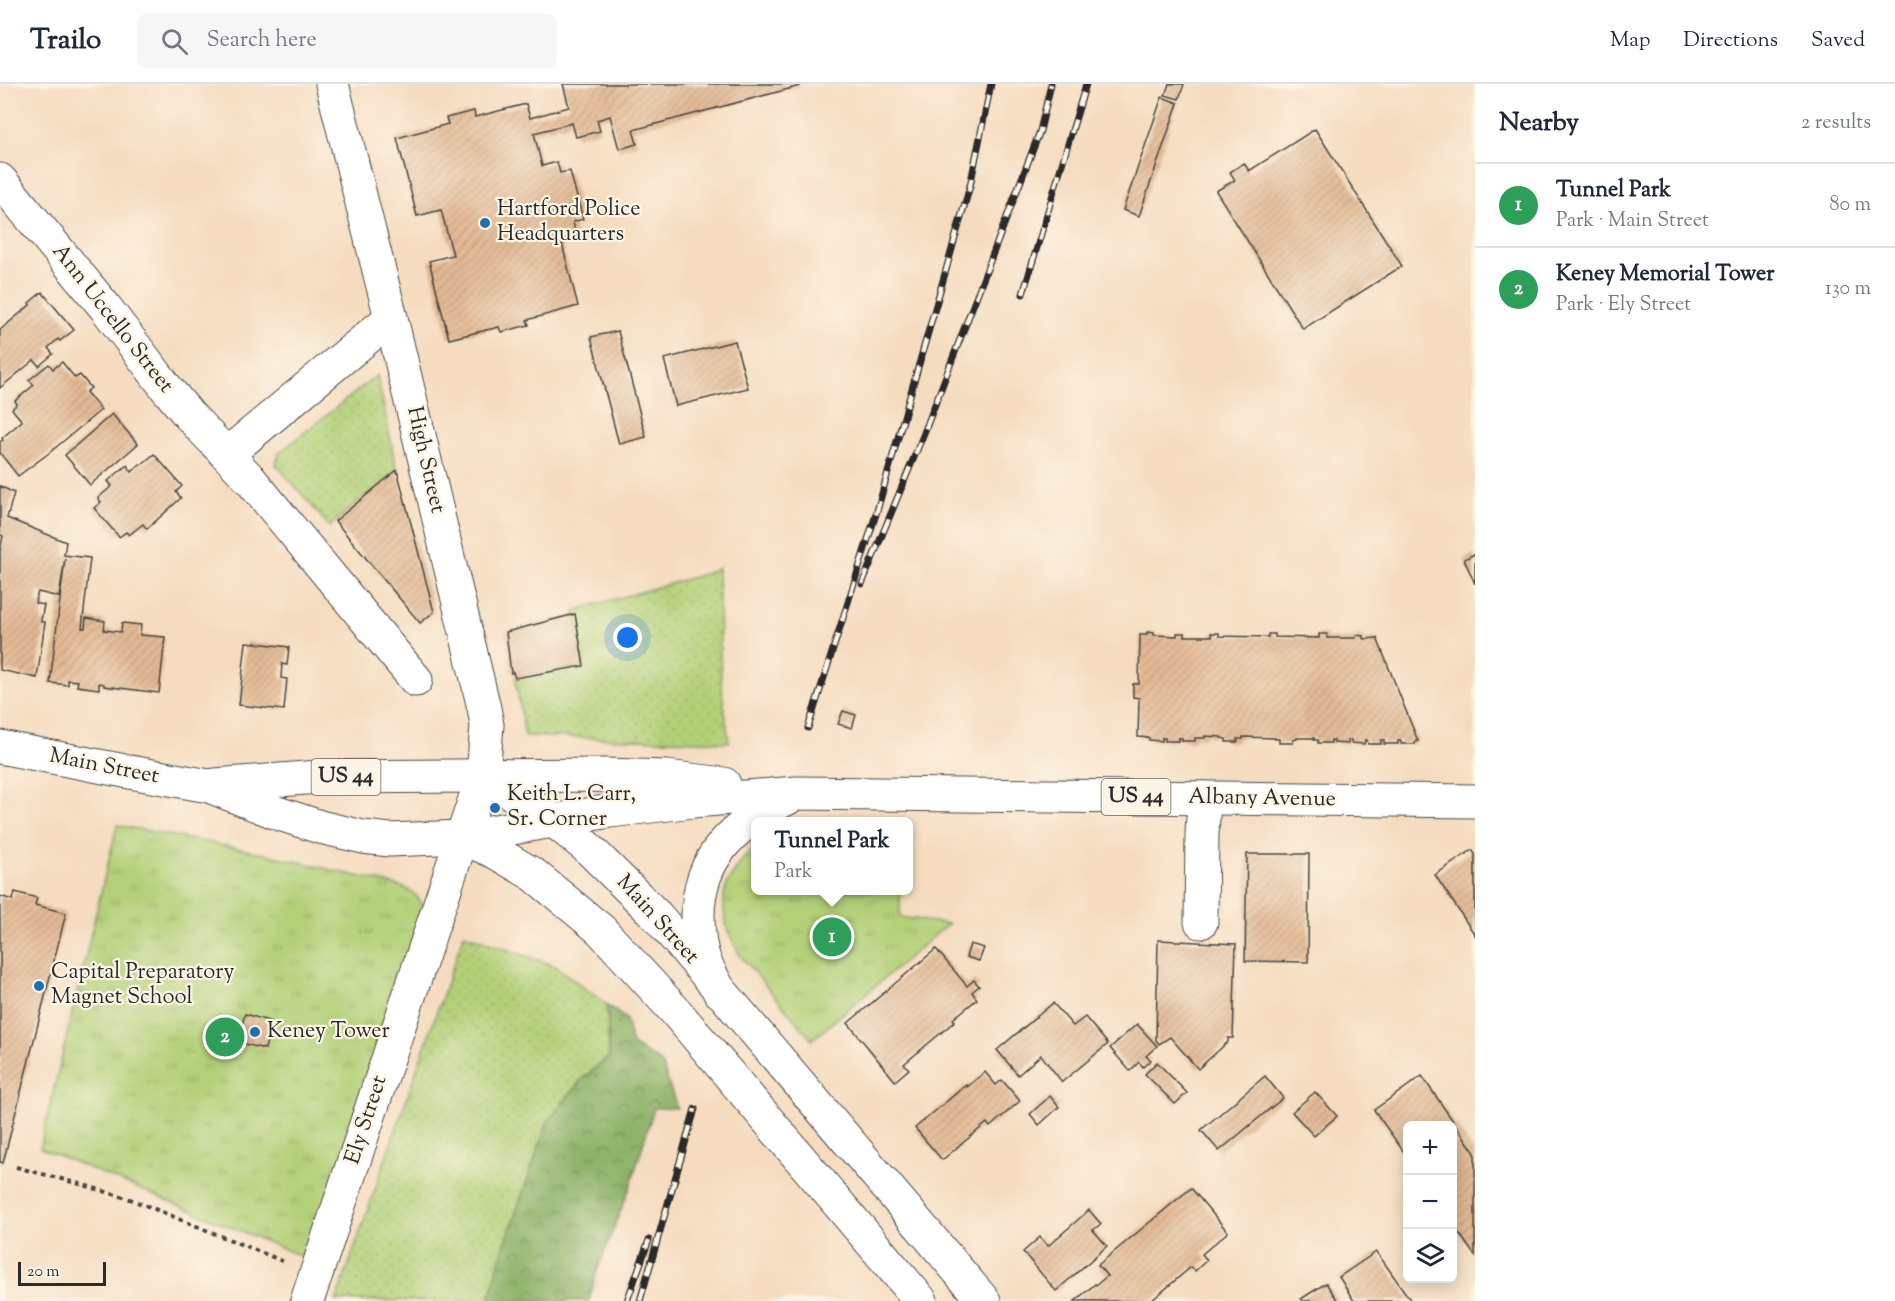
<!DOCTYPE html>
<meta charset="utf-8">
<style>
:root{--surface:#fff;--page:#f6f6f7;--text:#1f2937;--muted:#747a83;--line:#e0e1e3;--accent:#d93025}
body{margin:0;font-family:"Sorts Mill Goudy",serif;background:var(--page);color:var(--text)}
.controls{position:absolute;right:18px;bottom:18px;display:grid;overflow:hidden;border-radius:9px;box-shadow:0 3px 15px #0003}
.controls button{width:54px;height:54px;display:grid;place-items:center;padding:0;border:0;border-bottom:2px solid var(--line);background:var(--surface);color:var(--text);font:30px sans-serif}
.scale{position:absolute;left:18px;bottom:15px;width:88px;box-sizing:border-box;padding-left:6px;border:3px solid #2b2b2b;border-top:0;font-size:16px;line-height:21px;white-space:nowrap;color:#2b2b2b;-webkit-text-stroke:4px #fcf5e5;paint-order:stroke}
.you{position:absolute;left:628px;top:554px;width:21px;height:21px;margin:-15px;border:4px solid #fff;border-radius:50%;background:#1a73e8;box-shadow:0 0 0 9px #1a73e833}
.badge{display:grid;place-items:center;width:39px;height:39px;border-radius:50%;background:var(--accent);color:#fff;font-size:20px;font-weight:700}
.pin{position:absolute;translate:-50% -50%;border:3px solid #fff;box-shadow:0 2px 6px #0006}
.popup{position:absolute;left:751px;top:733px;width:162px;height:78px;box-sizing:border-box;display:grid;place-content:center;border-radius:9px;background:var(--surface);filter:drop-shadow(0 2px 4px #0005);font-size:20px;white-space:nowrap;color:var(--muted)}
.popup b{font-size:22px;color:var(--text)}
.popup::after{content:'';position:absolute;left:50%;top:100%;margin-left:-12px;border:12px solid transparent;border-top-color:var(--surface)}
.list{margin:0;padding:0;list-style:none}
h2{display:flex;justify-content:space-between;align-items:center;height:78px;margin:0;padding:0 24px;font-size:26px}
h2 small{font-size:20px;font-weight:400;color:var(--muted)}
.list li{display:grid;grid-template-columns:39px 1fr auto;gap:18px;align-items:center;box-sizing:border-box;height:84px;padding:0 24px;border-top:2px solid var(--line)}
.list b{display:block;font-size:22px;white-space:nowrap}
.list p{margin:0;font-size:20px;white-space:nowrap;color:var(--muted)}
.list em{font-size:20px;font-style:normal;color:var(--muted)}
.icon{flex:none;width:33px;height:33px;fill:none;stroke:currentColor;stroke-width:2;stroke-linecap:round;stroke-linejoin:round}
.map{position:relative;flex:none;width:1475px;height:1217px;overflow:hidden}
header{display:flex;align-items:center;gap:36px;box-sizing:border-box;height:84px;padding:0 30px;background:var(--surface);border-bottom:2px solid var(--line)}
header strong{font-size:28px}
nav{display:flex;gap:33px;margin-inline-start:auto;font-size:21px}
.search{width:420px;height:54px;background:var(--page);display:flex;align-items:center;gap:15px;box-sizing:border-box;padding:0 21px;border-radius:9px;color:var(--muted);font-size:22px}
main{display:flex}
aside{flex:1;background:var(--surface)}
.map>svg:first-child{display:block}
.grass{fill:url(#grass-dots);stroke:#6e7e52;stroke-width:1.5}
.forest{fill:url(#forest-crowns);stroke:#5c6e4a;stroke-width:1.5}
.park{fill:url(#park-tufts);stroke:#6e7e52;stroke-width:1.5}
.building{fill:url(#building-hatch)}
.lines{fill:none;stroke-linecap:round;stroke-linejoin:round}
.minor-casing{stroke:#494641;stroke-width:35}
.major-casing{stroke:#494641;stroke-width:35}
.highway-casing{stroke:#494641;stroke-width:35}
.path{stroke:#494641;stroke-width:4;stroke-dasharray:4.5 4.5;stroke-linecap:butt}
.minor{stroke:#fff;stroke-width:33}
.major{stroke:#fff;stroke-width:33}
.highway{stroke:#fff;stroke-width:33}
.rail-casing{stroke:#2b2b2b;stroke-width:7}
.rail{stroke:#fcf5e5;stroke-width:4.5;stroke-dasharray:14;stroke-linecap:butt}
.poi-dot{fill:#1f6fb2;stroke:#fcf5e5;stroke-width:2}
.labels{text-anchor:middle;dominant-baseline:central;stroke-width:4.5;stroke-linejoin:round;paint-order:stroke}
.shield{fill:#fcf5e5;stroke:#6a6863;stroke-width:1.5}
.shield-label{font-size:21px;font-weight:bold;fill:#2b2b2b}
.poi-label{font-size:22px;fill:#2b2b2b;stroke:#fcf5e5;text-anchor:start}
.street-label{font-size:22px;fill:#2b2b2b;stroke:#fcf5e5}
</style>
<header>
<strong>Trailo</strong>
<div class="search"><svg class="icon" aria-label="search" viewBox="0 0 24 24"><circle cx="10" cy="10" r="6"/><path d="M15 15l6 6"/></svg>Search here</div>
<nav><a>Map</a><a>Directions</a><a>Saved</a></nav>
</header>
<main>
<div class="map">
<svg width="1475" height="1217" viewBox="0 0 1475 1217">
<defs>
<pattern id="grass-dots" width="8" height="8" patternUnits="userSpaceOnUse" patternTransform="scale(1.5)"><rect width="8" height="8" fill="#b2d078"/><path d="M2 2h.1M6 6h.1" fill="none" stroke="#99b368" stroke-width="1.8" stroke-linecap="round"/></pattern>
<pattern id="forest-crowns" width="20" height="18" patternUnits="userSpaceOnUse" patternTransform="scale(1.5)"><rect width="20" height="18" fill="#8db268"/><path d="M2 6a3 3 0 1 1 6 0M12 15a3 3 0 1 1 6 0" fill="none" stroke="#739156"/></pattern>
<pattern id="park-tufts" width="24" height="20" patternUnits="userSpaceOnUse" patternTransform="scale(1.5)"><rect width="24" height="20" fill="#b2d078"/><path d="M3 7l-1-3M5 7V3M7 7l1-3M15 17l-1-3M17 17v-4M19 17l1-3" fill="none" stroke="#99b368"/></pattern>
<pattern id="building-hatch" width="6" height="6" patternUnits="userSpaceOnUse" patternTransform="scale(1.5)"><rect width="6" height="6" fill="#e2b994"/><path d="M-1 1l2-2M0 6l6-6M5 7l2-2" fill="none" stroke="#c29f80"/></pattern>
</defs>
<rect width="100%" height="100%" fill="#fcf5e5"/>
<filter id="ink" filterUnits="userSpaceOnUse"><feTurbulence type="fractalNoise" baseFrequency=".0167" numOctaves="2"/><feDisplacementMap in="SourceGraphic" scale="12" xChannelSelector="R" yChannelSelector="G"/><feConvolveMatrix kernelMatrix="1 2 1 2 8 2 1 2 1" color-interpolation-filters="sRGB"/></filter>
<filter id="wash" filterUnits="userSpaceOnUse"><feTurbulence type="fractalNoise" baseFrequency=".008" numOctaves="4" result="noise"/><feDisplacementMap in="SourceGraphic" scale="24" xChannelSelector="R" yChannelSelector="G"/><feGaussianBlur stdDeviation="1.35" result="paint"/><feColorMatrix in="noise" values="0 0 0 0 0 0 0 0 0 0 0 0 0 0 0 0 0 1.4 0 .05"/><feComposite in="paint" operator="in"/></filter>
<g filter="url(#wash)">
<rect width="100%" height="100%" fill="#f5dcc0"/>
<g class="grass">
<polygon points="377,291 397,386 335,437 330,443 276,380 279,369"/>
<polygon points="718,484 721,598 729,658 525,652 515,594 584,582 575,530 576,526 704,490"/>
<polygon points="464,850 555,882 607,921 609,973 583,994 548,1037 503,1166 489,1217 336,1217"/>
</g>
<polygon class="forest" points="607,921 626,935 632,961 661,978 677,1024 654,1024 630,1103 596,1190 589,1217 489,1217 503,1166 548,1037 583,994 609,973"/>
<g class="park">
<path d="M 117,741 L 257,768 L 399,802 C 411,806 418,811 423,823 L 308,1175 L 40,1064 Z"/>
<polygon points="755,764 756,806 900,807 900,833 948,840 812,956 739,870 727,845 724,827 724,811 727,799 743,775"/>
</g>
<g id="blocks">
<g class="building">
<polygon points="563,0 799,0 800,2 633,46 637,60 619,65 610,32 597,36 600,47 576,53 572,39 534,49 542,82 557,78 560,89 570,87 583,135 573,138 577,156 562,160 578,222 527,236 529,241 501,248 499,243 449,255 429,177 453,171 441,126 417,132 397,54 448,40 446,34 474,27 475,33 526,20 530,34 569,23"/>
<polygon points="1169,0 1184,0 1179,15 1165,11"/>
<polygon points="1162,13 1178,19 1139,132 1123,126"/>
<polygon points="1315,45 1402,182 1303,245 1216,107 1235,96 1230,88 1244,79 1249,87"/>
<polygon points="42,208 74,246 60,257 58,255 48,264 53,270 39,282 34,276 0,304 0,246 30,221 29,219"/>
<polygon points="618,247 646,353 619,360 591,253"/>
<polygon points="735,257 748,304 676,322 664,275"/>
<polygon points="62,278 75,294 80,291 91,304 86,308 101,326 49,369 18,392 0,369 0,358 3,356 2,354 22,337 12,325 17,320 15,317 34,301 29,296 49,280 53,285"/>
<polygon points="112,330 138,360 90,401 65,371"/>
<polygon points="154,370 182,402 176,408 181,414 147,445 143,440 129,451 126,448 119,453 94,424 101,418 98,414 112,402 108,397 127,381 132,388 140,380 141,381"/>
<polygon points="397,386 434,528 420,539 335,437"/>
<polygon points="0,402 14,409 7,434 66,458 64,471 90,474 82,544 85,544 86,534 105,537 104,546 121,548 122,539 141,541 140,551 165,553 159,609 104,602 104,600 99,599 99,605 77,602 78,597 68,596 68,601 50,599 65,474 59,513 38,508 35,519 44,521 41,536 41,538 45,538 37,594 0,586 0,467 3,452 0,451"/>
<polygon points="1475,470 1475,500 1464,475"/>
<polygon points="575,530 584,582 515,594 513,588 511,589 506,548"/>
<polygon points="1147,548 1154,549 1154,551 1177,552 1177,549 1185,549 1185,552 1212,552 1211,549 1219,549 1219,552 1268,553 1268,550 1275,550 1275,553 1319,554 1319,550 1327,550 1327,554 1356,554 1356,551 1364,552 1364,555 1377,554 1418,657 1416,657 1415,660 1401,660 1401,657 1398,657 1398,660 1384,660 1384,656 1381,656 1381,660 1368,660 1367,656 1365,656 1364,660 1351,659 1351,656 1348,656 1348,660 1334,659 1334,656 1331,656 1331,659 1318,659 1318,656 1314,656 1314,654 1297,654 1297,655 1293,656 1293,659 1279,659 1279,655 1275,655 1275,654 1243,653 1243,655 1237,655 1238,658 1226,658 1226,655 1221,654 1221,653 1205,652 1205,654 1195,654 1195,657 1182,657 1182,654 1179,654 1179,657 1165,657 1165,654 1162,654 1162,657 1149,656 1149,654 1138,653 1139,614 1133,613 1133,600 1139,600 1140,551 1147,551"/>
<polygon points="246,558 289,563 287,581 282,580 281,594 287,595 284,626 239,621"/>
<polygon points="843,627 856,631 852,644 838,640"/>
<polygon points="1472,766 1475,770 1475,851 1435,791"/>
<polygon points="1247,770 1309,770 1308,878 1245,877"/>
<polygon points="15,808 37,814 35,821 66,829 3,1079 0,1078 0,812 13,816"/>
<polygon points="1158,856 1236,860 1233,954 1228,954 1228,958 1198,985 1170,953 1159,960 1156,956"/>
<polygon points="970,860 984,864 979,877 966,873"/>
<polygon points="936,865 967,902 974,896 979,902 972,908 977,915 953,935 955,937 904,980 909,985 895,997 848,939"/>
<polygon points="1053,919 1073,942 1085,933 1108,960 1062,998 1041,971 1018,991 997,966"/>
<polygon points="245,930 272,938 265,965 237,958"/>
<polygon points="1137,940 1157,962 1146,972 1151,976 1143,983 1139,978 1130,987 1110,964"/>
<polygon points="1157,978 1187,1009 1175,1020 1145,990"/>
<polygon points="985,988 996,1001 1002,996 1020,1017 990,1043 987,1039 942,1076 915,1044 966,1001 967,1003"/>
<polygon points="1265,992 1283,1014 1219,1067 1201,1046"/>
<polygon points="1422,992 1475,1069 1475,1172 1452,1139 1452,1042 1408,1042 1408,1074 1374,1026"/>
<polygon points="1315,1008 1337,1032 1314,1052 1292,1028"/>
<polygon points="1050,1012 1059,1023 1039,1041 1030,1030"/>
<polygon points="1191,1104 1228,1148 1202,1170 1207,1176 1195,1187 1191,1183 1151,1217 1075,1217 1095,1200 1096,1201 1107,1192 1098,1181"/>
<polygon points="1089,1126 1101,1140 1093,1146 1107,1162 1056,1207 1023,1168 1040,1153 1048,1162"/>
<polygon points="1376,1168 1383,1177 1411,1217 1354,1217 1339,1193"/>
<polygon points="1326,1199 1338,1217 1303,1217 1301,1215"/>
</g>
</g>
</g>
<g filter="url(#ink)">
<use href="#blocks" fill-opacity="0" stroke="#494641" stroke-width="1.5"/>
<g class="lines">
<defs>
<g id="minor">
<polyline points="0,96 105,223 168,306 189,331 249,394 416,596"/>
<polyline points="227,370 391,234"/>
<polyline points="1201,838 1202,751 1204,714"/>
<polyline points="307,1217 483,691 487,641 484,624 391,234 332,0"/>
</g>
<g id="major">
<polyline points="483,691 553,736 588,764 657,832 984,1217"/>
<polyline points="461,753 497,769 534,791 601,846 676,928 921,1217"/>
</g>
<g id="highway">
<polyline points="0,663 130,688 209,702 277,729 320,743 363,753 390,756 461,753 610,727 693,717 797,709 1475,717"/>
<polyline points="215,701 319,693 607,691 666,693 724,700"/>
<path d="M 719,907 C 715,897 709,888 705,878 C 699,863 698,847 698,832 C 698,771 737,739 788,714"/>
</g>
</defs>
<use href="#minor" class="minor-casing"/>
<use href="#major" class="major-casing"/>
<use href="#highway" class="highway-casing"/>
<polyline class="path" points="16,1083 80,1100 130,1115 287,1179"/>
<use href="#minor" class="minor"/>
<use href="#major" class="major"/>
<use href="#highway" class="highway"/>
<defs>
<g id="rail">
<polyline points="1023,210 1086,0"/>
<polyline points="862,500 924,349 1040,47 1051,0"/>
<polyline points="808,644 877,427 970,102 991,0"/>
<polyline points="627,1217 649,1156"/>
<polyline points="640,1217 695,1025"/>
</g>
</defs>
<use href="#rail" class="rail-casing"/>
<use href="#rail" class="rail"/>
</g>
</g>
<g class="poi-dot">
<circle cx="485" cy="139" r="6"/>
<circle cx="495" cy="724" r="6"/>
<circle cx="39" cy="902" r="6"/>
<circle cx="255" cy="948" r="6"/>
</g>
<g class="labels">
<g class="shield">
<rect x="311.5" y="675" width="69" height="36" rx="4.5"/>
<rect x="1101.5" y="695" width="69" height="36" rx="4.5"/>
</g>
<g class="shield-label">
<text x="346" y="693">US 44</text>
<text x="1136" y="713">US 44</text>
</g>
<g class="poi-label">
<text x="497" y="126">Hartford Police<tspan x="497" dy="25">Headquarters</tspan></text>
<text x="507" y="711">Keith L. Carr,<tspan x="507" dy="25">Sr. Corner</tspan></text>
<text x="51" y="889">Capital Preparatory<tspan x="51" dy="25">Magnet School</tspan></text>
<text x="267" y="948">Keney Tower</text>
</g>
<g class="street-label">
<text transform="translate(112 235) rotate(52)">Ann Uccello Street</text>
<text transform="translate(425 376) rotate(77)">High Street</text>
<text transform="translate(104 683) rotate(11)">Main Street</text>
<text transform="translate(1262 715) rotate(1)">Albany Avenue</text>
<text transform="translate(657 836) rotate(48)">Main Street</text>
<text transform="translate(367 1036) rotate(-72)">Ely Street</text>
</g>
</g>
</svg>
<div class="controls">
<button>+</button>
<button>−</button>
<button><svg class="icon" aria-label="layers" viewBox="0 0 24 24"><path d="M12 4l9 5-9 5-9-5zM3 14l9 5 9-5"/></svg></button>
</div>
<div class="scale">20 m</div>
<div class="you"></div>
<div class="pin badge" style="left:832px;top:853px;background:#2e9e5b">1</div>
<div class="popup"><b>Tunnel Park</b>Park</div>
<div class="pin badge" style="left:225px;top:953px;background:#2e9e5b">2</div>
</div>
<aside>
<h2>Nearby<small>2 results</small></h2>
<ul class="list">
<li><span class="badge" style="background:#2e9e5b">1</span><div><b>Tunnel Park</b><p>Park · Main Street</p></div><em>80 m</em></li>
<li><span class="badge" style="background:#2e9e5b">2</span><div><b>Keney Memorial Tower</b><p>Park · Ely Street</p></div><em>130 m</em></li>
</ul>
</aside>
</main>
